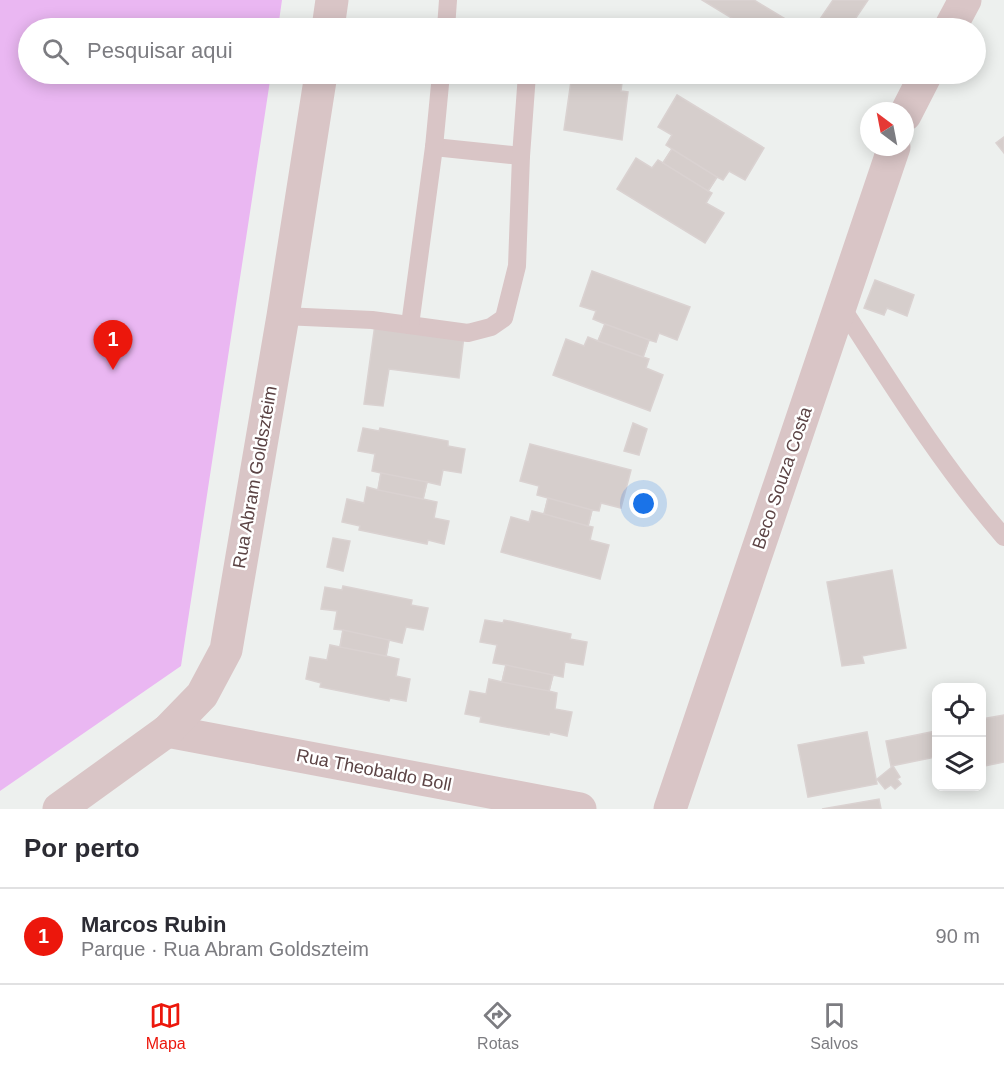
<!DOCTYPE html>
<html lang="pt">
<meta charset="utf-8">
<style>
:root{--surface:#fff;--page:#f7f7f7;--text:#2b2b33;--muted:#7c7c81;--line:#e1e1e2;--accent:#ec170c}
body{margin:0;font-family:Arial,sans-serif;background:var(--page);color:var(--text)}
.controls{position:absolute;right:18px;bottom:18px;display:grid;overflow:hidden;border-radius:12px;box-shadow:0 3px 15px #0003}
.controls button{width:54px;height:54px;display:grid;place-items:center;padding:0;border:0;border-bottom:2px solid var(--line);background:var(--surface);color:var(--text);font:30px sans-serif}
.compass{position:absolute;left:860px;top:102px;width:54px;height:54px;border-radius:50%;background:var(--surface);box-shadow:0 3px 15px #0003;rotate:328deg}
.you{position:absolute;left:644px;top:504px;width:21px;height:21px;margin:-15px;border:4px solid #fff;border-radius:50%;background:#1a73e8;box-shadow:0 0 0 9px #1a73e833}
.badge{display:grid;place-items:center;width:39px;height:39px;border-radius:50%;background:var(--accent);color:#fff;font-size:20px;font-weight:700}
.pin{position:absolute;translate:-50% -50px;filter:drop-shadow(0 2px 3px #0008)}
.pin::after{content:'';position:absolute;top:32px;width:21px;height:18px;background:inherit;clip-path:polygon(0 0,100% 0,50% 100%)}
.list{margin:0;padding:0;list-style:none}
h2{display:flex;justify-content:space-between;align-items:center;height:78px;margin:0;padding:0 24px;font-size:26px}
h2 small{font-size:20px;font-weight:400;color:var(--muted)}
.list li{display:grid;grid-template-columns:39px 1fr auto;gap:18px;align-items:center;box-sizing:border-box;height:96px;padding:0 24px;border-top:2px solid var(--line)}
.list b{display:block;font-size:22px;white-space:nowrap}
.list p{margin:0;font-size:20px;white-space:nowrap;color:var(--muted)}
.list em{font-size:20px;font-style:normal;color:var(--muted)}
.icon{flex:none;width:33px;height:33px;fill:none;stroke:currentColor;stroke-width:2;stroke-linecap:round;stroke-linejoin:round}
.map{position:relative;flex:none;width:1004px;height:809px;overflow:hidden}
.search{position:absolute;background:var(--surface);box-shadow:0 3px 15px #0003;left:18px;right:18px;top:18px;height:66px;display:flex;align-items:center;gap:15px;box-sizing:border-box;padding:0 21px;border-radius:33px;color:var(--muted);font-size:22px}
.sheet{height:174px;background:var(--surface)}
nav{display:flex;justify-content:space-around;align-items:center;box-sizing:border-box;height:84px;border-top:2px solid var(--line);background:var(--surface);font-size:16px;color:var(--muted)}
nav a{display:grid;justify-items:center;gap:3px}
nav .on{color:var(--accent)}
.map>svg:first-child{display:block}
.green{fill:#eab7f2}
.building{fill:#d6cecc;stroke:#dad2d1;stroke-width:1.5}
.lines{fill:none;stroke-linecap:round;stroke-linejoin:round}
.service{stroke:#d9c5c6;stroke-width:18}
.minor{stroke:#d9c5c6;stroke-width:33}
.tertiary{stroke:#d9c5c6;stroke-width:33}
.labels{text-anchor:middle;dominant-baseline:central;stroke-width:5;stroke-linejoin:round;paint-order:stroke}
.street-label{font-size:18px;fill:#5c4445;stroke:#fff}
</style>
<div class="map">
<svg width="1004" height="809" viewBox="0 0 1004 809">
<rect width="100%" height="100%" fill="#edf0ee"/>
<polygon class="green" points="0,0 282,0 278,28 28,28 28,74 271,74 181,666 0,791"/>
<g class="building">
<polygon points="702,0 754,0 787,20 781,28 748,28"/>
<polygon points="833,0 868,0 849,28 814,28"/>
<polygon points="572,74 623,74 621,91 628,92 622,140 564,130"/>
<polygon points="677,95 764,148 745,180 729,171 723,180 717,177 708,191 712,193 706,203 724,213 705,243 617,189 636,158 652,168 658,160 663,163 672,149 666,145 672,135 658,127"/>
<polygon points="1004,137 1004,153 996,143"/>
<polygon points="672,149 717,177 708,191 663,163"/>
<polygon points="592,271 690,307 677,340 659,333 656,342 649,340 643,357 649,359 646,368 663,375 650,411 553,375 566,339 584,346 588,337 598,341 605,324 593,319 596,311 580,306"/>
<polygon points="875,280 914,295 907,316 887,308 884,315 864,308"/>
<polygon points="375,324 464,336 459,378 389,369 383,406 364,404"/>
<polygon points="605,324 649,340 643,357 598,341"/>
<polygon points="633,423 647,429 639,455 624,451"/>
<polygon points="363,428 379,431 380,428 448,441 448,446 465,449 461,473 443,470 440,485 427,482 423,499 437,502 434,518 449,521 444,544 428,540 427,544 359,530 360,526 342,522 347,499 364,503 367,487 378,490 381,473 372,471 375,454 358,451"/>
<polygon points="530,444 631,470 621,508 601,503 599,511 592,510 588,526 593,527 590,540 609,545 600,579 501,552 511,517 529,522 532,511 544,514 548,498 537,495 539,486 520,481"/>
<polygon points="381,473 427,482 423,499 378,490"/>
<polygon points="548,498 592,510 588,526 544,514"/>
<polygon points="333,538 350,541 343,571 327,567"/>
<polygon points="892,570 906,648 862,656 864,663 842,666 827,582"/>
<polygon points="343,586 412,600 411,605 428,608 423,630 406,627 402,643 389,640 386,656 399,659 396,676 410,679 406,701 390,698 389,701 320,687 321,683 306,679 310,657 327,660 330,645 340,647 343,630 334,629 337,611 321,609 325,587 342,590"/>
<polygon points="485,620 503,623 504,620 571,634 570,639 587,642 583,665 565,662 563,677 553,675 549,691 557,693 555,709 572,712 567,736 550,732 549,735 480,722 481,717 465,714 470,691 486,694 489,679 502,682 506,665 493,663 497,645 480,642"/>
<polygon points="343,630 389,640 386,656 340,647"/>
<polygon points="506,665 553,675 549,691 502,682"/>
<polygon points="1004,715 1004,762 984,766 982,756 982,719"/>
<polygon points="936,731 936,757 891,766 886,741"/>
<polygon points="867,732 877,784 808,797 798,745"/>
<polygon points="893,766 900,777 897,779 901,784 895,789 891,785 885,789 877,779"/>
<polygon points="879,799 881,809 822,809"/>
</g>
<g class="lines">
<g class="service">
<polyline points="446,28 448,0"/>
<polyline points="434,147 521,156"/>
<path d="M 841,306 C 892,385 942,466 1004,537"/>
<polyline points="283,316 372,320 468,333 491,327 504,318 517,266 521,156 527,74"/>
<polyline points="410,325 434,147 441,74"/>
</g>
<g class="minor">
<polyline points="328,28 332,0"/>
<polyline points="167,731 580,809"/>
<polyline points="59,809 167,731 202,695 226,650 283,316 321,74"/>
</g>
<g class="tertiary">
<polyline points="950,28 965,0"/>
<polyline points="905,115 926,74"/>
<polyline points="670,809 894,147"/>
</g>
</g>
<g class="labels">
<g class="street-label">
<text transform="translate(255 477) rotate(-80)">Rua Abram Goldszteim</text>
<text transform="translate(782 478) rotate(-71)">Beco Souza Costa</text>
<text transform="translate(374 770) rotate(11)">Rua Theobaldo Boll</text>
</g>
</g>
</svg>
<div class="controls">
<button><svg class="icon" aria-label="locate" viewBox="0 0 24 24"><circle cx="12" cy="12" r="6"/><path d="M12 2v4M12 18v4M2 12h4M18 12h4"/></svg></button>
<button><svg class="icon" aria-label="layers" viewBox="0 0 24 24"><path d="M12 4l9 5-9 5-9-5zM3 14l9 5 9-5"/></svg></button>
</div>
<svg class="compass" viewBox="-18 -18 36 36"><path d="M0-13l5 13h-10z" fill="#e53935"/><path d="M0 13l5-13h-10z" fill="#7c7c81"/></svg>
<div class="you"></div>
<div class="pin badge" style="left:113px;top:370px">1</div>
<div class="search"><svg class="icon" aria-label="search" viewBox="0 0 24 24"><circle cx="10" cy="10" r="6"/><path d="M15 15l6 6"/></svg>Pesquisar aqui</div>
</div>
<section class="sheet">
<h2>Por perto<small></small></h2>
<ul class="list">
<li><span class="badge">1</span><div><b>Marcos Rubin</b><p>Parque · Rua Abram Goldszteim</p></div><em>90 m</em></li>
</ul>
</section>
<nav>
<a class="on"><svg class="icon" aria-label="map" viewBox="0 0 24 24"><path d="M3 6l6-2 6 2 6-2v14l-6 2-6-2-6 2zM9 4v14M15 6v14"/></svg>Mapa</a>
<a><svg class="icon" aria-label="directions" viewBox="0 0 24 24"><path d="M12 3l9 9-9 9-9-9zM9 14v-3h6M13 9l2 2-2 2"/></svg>Rotas</a>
<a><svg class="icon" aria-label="saved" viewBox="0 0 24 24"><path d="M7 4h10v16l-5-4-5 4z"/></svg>Salvos</a>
</nav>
